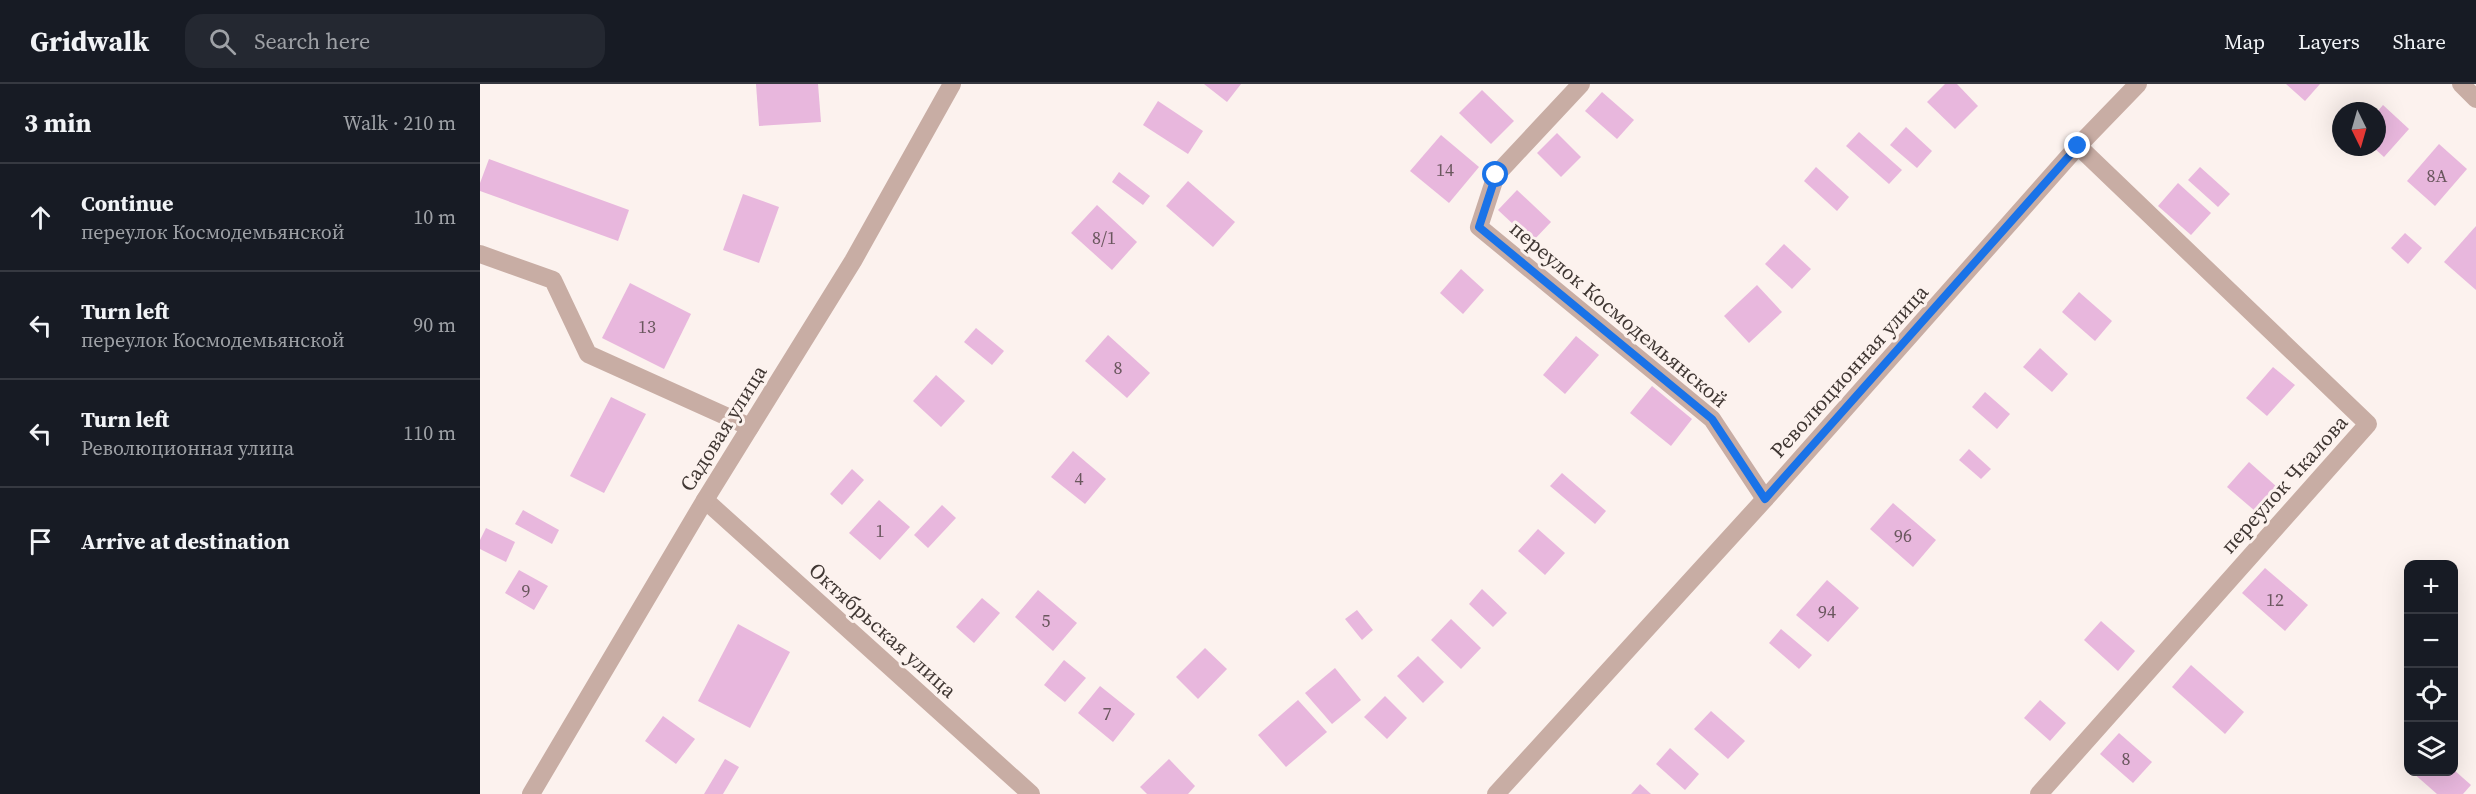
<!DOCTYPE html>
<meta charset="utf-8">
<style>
:root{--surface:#171b24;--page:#242831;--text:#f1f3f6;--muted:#9ea1a6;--line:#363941}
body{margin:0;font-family:"Source Serif 4",serif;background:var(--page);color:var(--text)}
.controls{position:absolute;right:18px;bottom:18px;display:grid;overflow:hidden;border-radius:12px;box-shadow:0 6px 24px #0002}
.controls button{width:54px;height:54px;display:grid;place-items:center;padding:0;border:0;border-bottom:2px solid var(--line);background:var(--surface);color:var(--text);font:30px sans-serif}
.compass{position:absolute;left:1852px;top:18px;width:54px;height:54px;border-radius:50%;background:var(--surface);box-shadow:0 6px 24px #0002;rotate:175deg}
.stop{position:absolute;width:18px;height:18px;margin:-14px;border:4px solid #1a73e8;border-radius:50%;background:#fff}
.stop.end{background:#1a73e8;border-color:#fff;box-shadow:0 2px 6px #0008}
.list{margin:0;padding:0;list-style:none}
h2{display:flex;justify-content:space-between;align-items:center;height:78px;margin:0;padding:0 24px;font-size:26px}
h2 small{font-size:20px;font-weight:400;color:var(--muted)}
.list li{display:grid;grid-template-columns:39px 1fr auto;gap:18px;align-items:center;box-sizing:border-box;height:108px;padding:0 24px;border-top:2px solid var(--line)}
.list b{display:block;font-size:22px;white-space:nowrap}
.list p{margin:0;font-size:20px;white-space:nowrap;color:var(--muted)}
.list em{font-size:20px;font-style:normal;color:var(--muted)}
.icon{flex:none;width:33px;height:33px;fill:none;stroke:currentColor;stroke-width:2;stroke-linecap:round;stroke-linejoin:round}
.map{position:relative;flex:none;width:1996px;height:710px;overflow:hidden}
header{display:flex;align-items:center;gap:36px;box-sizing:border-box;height:84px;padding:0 30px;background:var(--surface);border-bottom:2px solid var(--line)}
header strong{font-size:28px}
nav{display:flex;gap:33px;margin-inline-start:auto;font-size:21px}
.search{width:420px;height:54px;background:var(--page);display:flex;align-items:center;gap:15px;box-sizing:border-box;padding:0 21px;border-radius:18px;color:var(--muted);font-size:22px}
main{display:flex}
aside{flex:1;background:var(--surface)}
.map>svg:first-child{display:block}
.building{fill:#e8b7dd}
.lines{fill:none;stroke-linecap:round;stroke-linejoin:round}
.minor{stroke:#c8ada4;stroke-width:18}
.route{stroke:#1a73e8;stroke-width:8}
.labels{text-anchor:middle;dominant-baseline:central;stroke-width:6;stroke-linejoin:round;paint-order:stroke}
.number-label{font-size:18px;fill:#6a575e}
.street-label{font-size:21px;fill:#403733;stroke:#fcf2ee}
</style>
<header>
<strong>Gridwalk</strong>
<div class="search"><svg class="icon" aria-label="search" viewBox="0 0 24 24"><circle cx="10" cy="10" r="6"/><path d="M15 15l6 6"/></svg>Search here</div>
<nav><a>Map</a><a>Layers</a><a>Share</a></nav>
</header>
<main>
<aside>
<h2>3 min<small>Walk · 210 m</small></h2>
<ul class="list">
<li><svg class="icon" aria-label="ahead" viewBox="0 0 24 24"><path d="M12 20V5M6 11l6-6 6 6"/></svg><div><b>Continue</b><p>переулок Космодемьянской</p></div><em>10 m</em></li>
<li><svg class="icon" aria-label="left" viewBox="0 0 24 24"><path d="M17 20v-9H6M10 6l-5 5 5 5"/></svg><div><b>Turn left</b><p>переулок Космодемьянской</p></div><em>90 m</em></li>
<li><svg class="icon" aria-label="left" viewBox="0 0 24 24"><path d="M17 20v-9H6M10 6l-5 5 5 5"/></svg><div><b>Turn left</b><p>Революционная улица</p></div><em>110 m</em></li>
<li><svg class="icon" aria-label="arrive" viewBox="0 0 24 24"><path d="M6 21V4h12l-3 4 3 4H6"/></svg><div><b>Arrive at destination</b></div></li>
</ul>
</aside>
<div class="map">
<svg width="1996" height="710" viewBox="0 0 1996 710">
<rect width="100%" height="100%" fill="#fcf2ee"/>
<g class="building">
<polygon points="276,0 338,0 341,38 279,42"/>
<polygon points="724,0 761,0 747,18"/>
<polygon points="1465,0 1477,0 1498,22 1475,45 1447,18"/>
<polygon points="1806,0 1840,0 1825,17"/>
<polygon points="1002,6 1034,37 1011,60 979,29"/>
<polygon points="1122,8 1154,36 1137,55 1105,27"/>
<polygon points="678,17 723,47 708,70 663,41"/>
<polygon points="1903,21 1929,45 1904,73 1893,63 1897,63 1897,28"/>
<polygon points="1426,43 1452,67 1437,84 1410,61"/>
<polygon points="1379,48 1422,86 1409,100 1366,62"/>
<polygon points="1077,49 1101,73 1081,93 1057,69"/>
<polygon points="961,51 999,83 969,119 930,87"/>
<polygon points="1959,60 1987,85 1955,122 1927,97"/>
<polygon points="9,75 149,126 138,157 0,107 0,99"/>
<polygon points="1336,83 1369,113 1357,127 1324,97"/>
<polygon points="1720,83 1750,110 1738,123 1708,96"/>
<polygon points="639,88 670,112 663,121 632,98"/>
<polygon points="708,97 755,138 733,163 686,122"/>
<polygon points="1698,99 1731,129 1711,151 1678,122"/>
<polygon points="1037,106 1071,138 1052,158 1018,126"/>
<polygon points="263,110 299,123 279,179 243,166"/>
<polygon points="617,121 657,158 632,186 591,149"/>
<polygon points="1996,142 1996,206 1964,178"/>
<polygon points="1925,149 1942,164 1928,180 1911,164"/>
<polygon points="1304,160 1331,185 1312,205 1285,180"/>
<polygon points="981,185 1004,206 983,230 960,209"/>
<polygon points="150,199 211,230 184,285 122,254"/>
<polygon points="1277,201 1302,228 1269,259 1244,232"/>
<polygon points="1599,208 1632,237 1615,257 1582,228"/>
<polygon points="496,244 524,267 512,281 484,258"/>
<polygon points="628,251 670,289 647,314 605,277"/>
<polygon points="1096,252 1119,271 1085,310 1063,291"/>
<polygon points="1560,264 1588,290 1572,308 1543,283"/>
<polygon points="1793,283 1815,301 1787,332 1766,314"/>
<polygon points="456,291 485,317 461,343 433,317"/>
<polygon points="1172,302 1212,335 1191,362 1150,329"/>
<polygon points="1505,308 1530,330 1517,345 1492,323"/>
<polygon points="131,313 166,330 124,409 90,392"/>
<polygon points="1489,365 1511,385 1501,395 1479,376"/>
<polygon points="593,367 626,395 605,420 571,393"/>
<polygon points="1769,378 1797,403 1775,427 1747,403"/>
<polygon points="372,385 384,396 362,421 350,410"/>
<polygon points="1082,389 1126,427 1115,440 1070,402"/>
<polygon points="399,416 430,443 400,476 369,449"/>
<polygon points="1413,419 1456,456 1433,483 1390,445"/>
<polygon points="462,421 476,434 448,464 434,451"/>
<polygon points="43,426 79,446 72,460 35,440"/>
<polygon points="6,444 35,458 26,478 0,465 0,456"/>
<polygon points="1058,445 1085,469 1065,491 1038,467"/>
<polygon points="1785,484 1828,521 1805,547 1762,509"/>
<polygon points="39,486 68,502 54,526 25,509"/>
<polygon points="1347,496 1379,524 1348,558 1316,531"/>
<polygon points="1002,505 1027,529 1013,543 989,520"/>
<polygon points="558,506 597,539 573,567 535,533"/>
<polygon points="502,514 520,529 494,559 476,543"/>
<polygon points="877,526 893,546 882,556 865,535"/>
<polygon points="971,535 1001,564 981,585 951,556"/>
<polygon points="1621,537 1655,567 1638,587 1604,556"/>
<polygon points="258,540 310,568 270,644 218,617"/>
<polygon points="1301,545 1332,571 1319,585 1289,559"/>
<polygon points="725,564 747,585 718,615 696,593"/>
<polygon points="938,572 964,598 943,619 917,592"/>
<polygon points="584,576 606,594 585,618 564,601"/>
<polygon points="1711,581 1764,628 1745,650 1692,603"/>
<polygon points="855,584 881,616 852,640 825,609"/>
<polygon points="620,602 655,630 633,658 598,629"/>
<polygon points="905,612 927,634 907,655 884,633"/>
<polygon points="818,616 847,648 806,683 778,651"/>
<polygon points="1560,616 1586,639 1570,657 1544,634"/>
<polygon points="1231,627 1265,657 1248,675 1214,645"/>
<polygon points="183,632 215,655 196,680 165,657"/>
<polygon points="1639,649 1672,678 1653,699 1620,670"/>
<polygon points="1190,664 1219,690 1205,706 1176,680"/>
<polygon points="245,675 259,683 243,710 224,710"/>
<polygon points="689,675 715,702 708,710 667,710 660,703"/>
<polygon points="1974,686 1991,701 1983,710 1957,710 1932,688"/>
<polygon points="1160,700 1171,710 1151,710"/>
</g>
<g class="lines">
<g class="minor">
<polyline points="1101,0 1016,91 999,143 1232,335 1285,415"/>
<polyline points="1981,0 1996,15"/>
<polyline points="0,170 73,196 108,270 270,343"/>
<polyline points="225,416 551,710"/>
<polyline points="51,710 225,416 373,177 472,0"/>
<polyline points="1016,710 1285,415 1598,62 1658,0"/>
<polyline points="1559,710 1888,340 1598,62"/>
</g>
</g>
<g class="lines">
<polyline class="route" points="1016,91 999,143 1232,335 1285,415 1598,62"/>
</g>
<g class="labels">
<g class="number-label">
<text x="965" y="85">14</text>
<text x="1957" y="91">8А</text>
<text x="624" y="153">8/1</text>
<text x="167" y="242">13</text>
<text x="638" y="283">8</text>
<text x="599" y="394">4</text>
<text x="400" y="446">1</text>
<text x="1423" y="451">96</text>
<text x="46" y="506">9</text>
<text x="1795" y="515">12</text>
<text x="1347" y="527">94</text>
<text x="566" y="536">5</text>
<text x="627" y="629">7</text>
<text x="1646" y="674">8</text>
</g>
<g class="street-label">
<text transform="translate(1139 230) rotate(40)">переулок Космодемьянской</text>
<text transform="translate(1369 287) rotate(-48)">Революционная улица</text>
<text transform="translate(243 344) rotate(-58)">Садовая улица</text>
<text transform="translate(1804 400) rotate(-48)">переулок Чкалова</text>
<text transform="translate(403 546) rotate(42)">Октябрьская улица</text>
</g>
</g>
</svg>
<div class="controls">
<button>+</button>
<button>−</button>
<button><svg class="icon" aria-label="locate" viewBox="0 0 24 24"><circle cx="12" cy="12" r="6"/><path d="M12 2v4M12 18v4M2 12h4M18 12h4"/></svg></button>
<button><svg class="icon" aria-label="layers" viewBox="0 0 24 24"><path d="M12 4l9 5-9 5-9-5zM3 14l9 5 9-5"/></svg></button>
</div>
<svg class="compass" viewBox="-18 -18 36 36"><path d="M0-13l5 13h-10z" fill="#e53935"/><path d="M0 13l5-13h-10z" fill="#9ea1a6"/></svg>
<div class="stop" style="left:1016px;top:91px"></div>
<div class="stop end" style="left:1598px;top:62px"></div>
</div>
</main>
